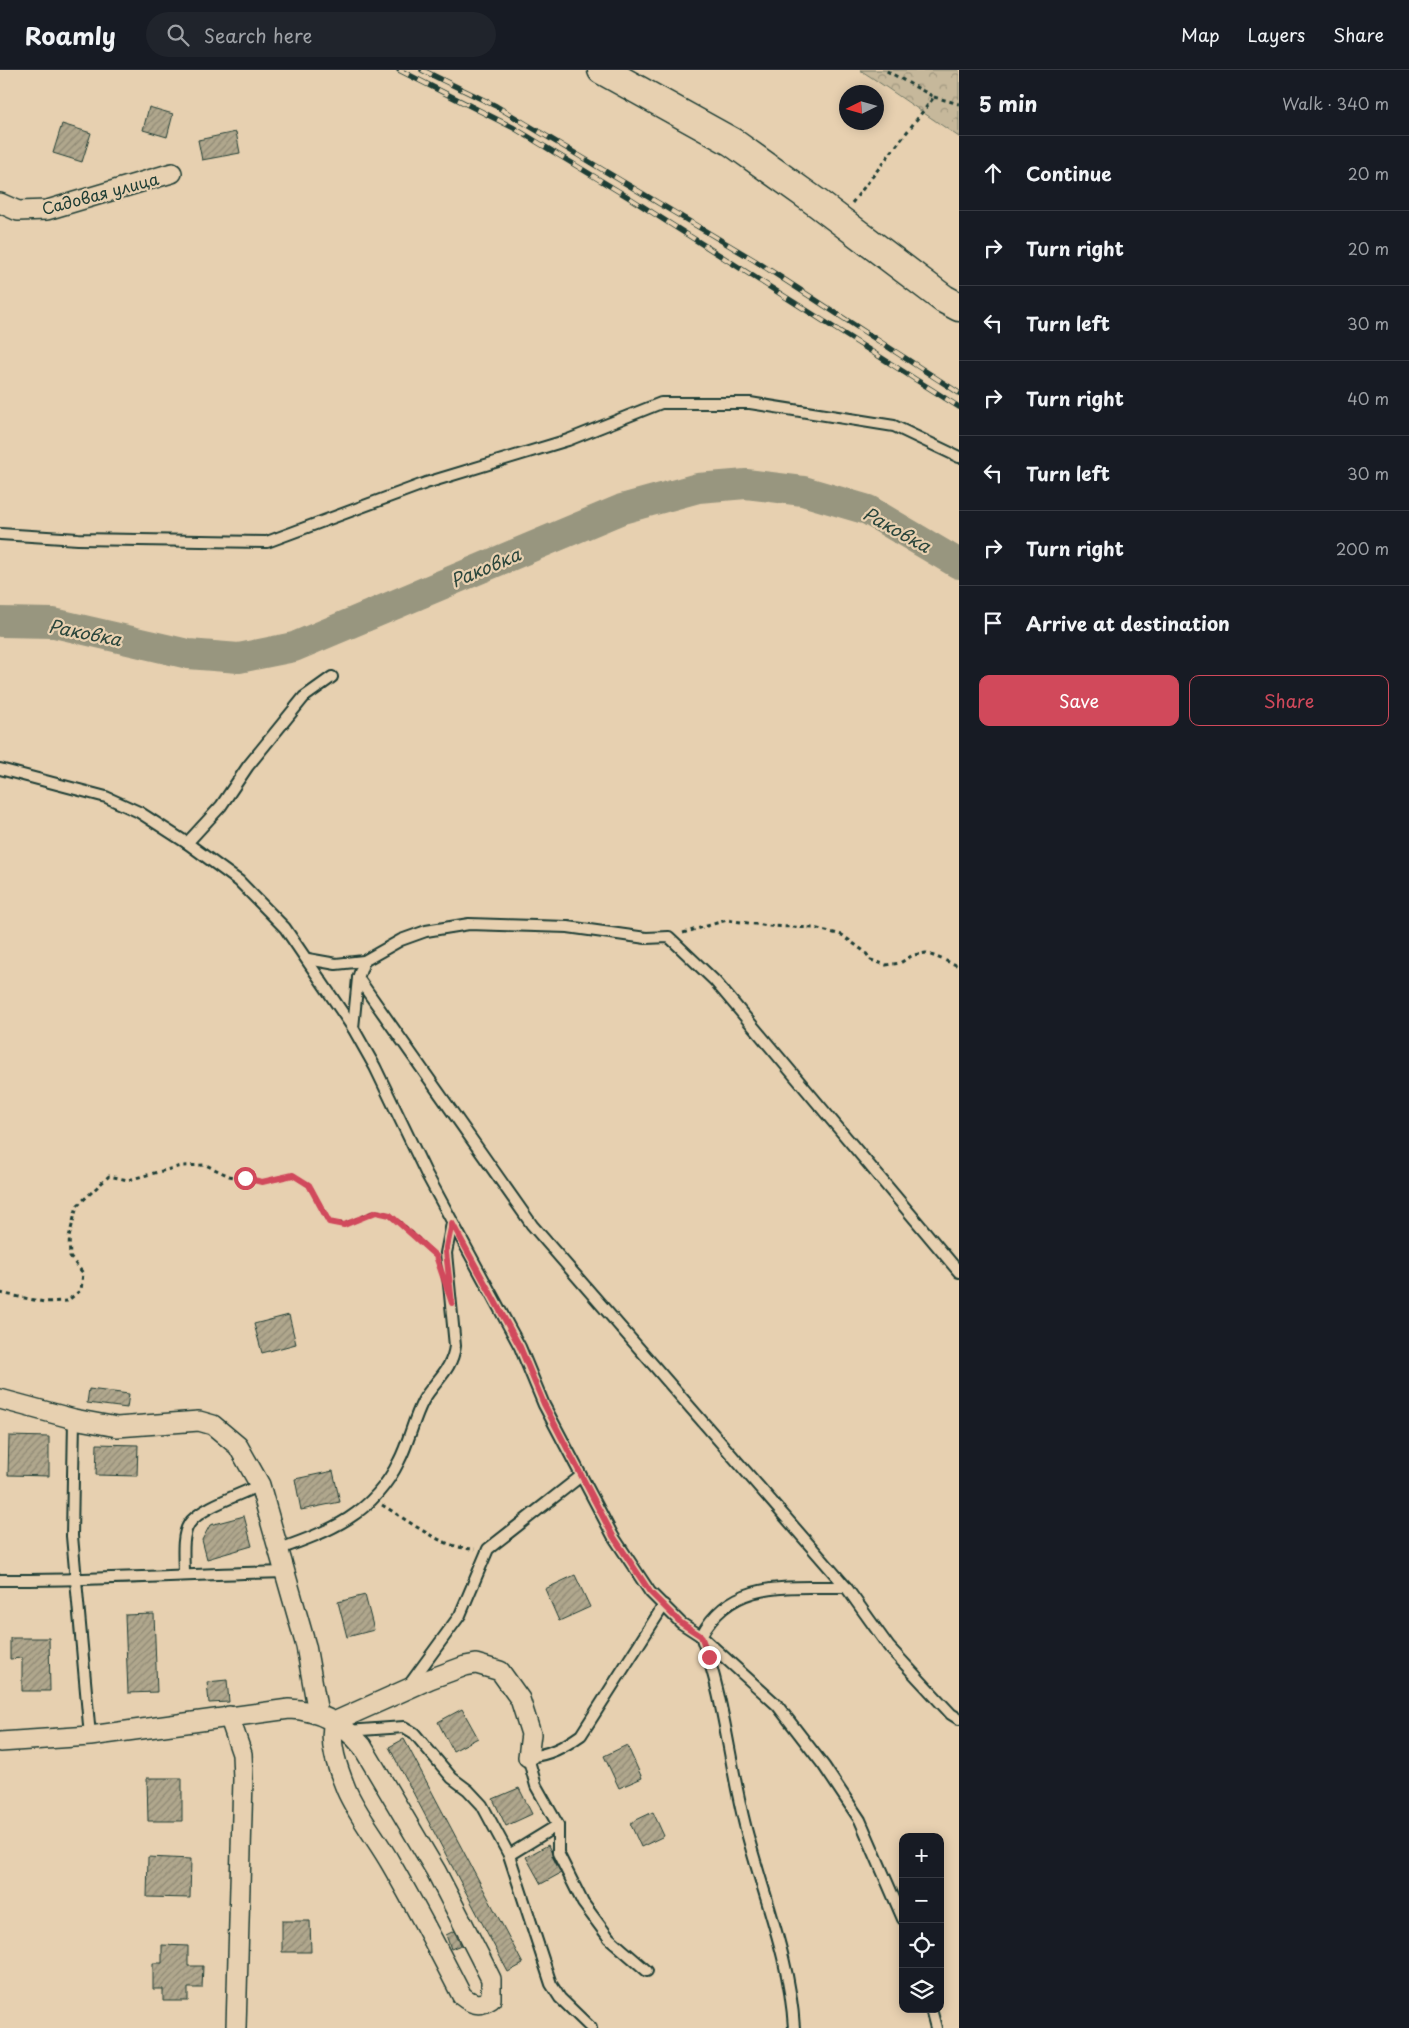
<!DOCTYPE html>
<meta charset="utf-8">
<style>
:root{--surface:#171b24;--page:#20242c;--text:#f1f3f6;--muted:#9ea1a6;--line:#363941;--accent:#d1495b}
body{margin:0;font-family:"Playpen Sans",sans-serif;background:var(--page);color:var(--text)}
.controls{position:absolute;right:15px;bottom:15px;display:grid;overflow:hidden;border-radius:10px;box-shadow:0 2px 12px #0003}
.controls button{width:45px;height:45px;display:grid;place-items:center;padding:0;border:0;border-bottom:1px solid var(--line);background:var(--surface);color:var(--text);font:25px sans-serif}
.compass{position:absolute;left:839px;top:15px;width:45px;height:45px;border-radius:50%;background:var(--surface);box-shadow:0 2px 12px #0003;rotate:265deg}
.stop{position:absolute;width:15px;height:15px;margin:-11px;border:4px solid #d1495b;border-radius:50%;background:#fff}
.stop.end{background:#d1495b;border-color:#fff;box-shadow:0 1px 5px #0008}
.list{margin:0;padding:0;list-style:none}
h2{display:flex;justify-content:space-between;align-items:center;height:65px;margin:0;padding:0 20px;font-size:21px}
h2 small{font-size:16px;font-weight:400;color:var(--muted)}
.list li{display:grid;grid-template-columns:32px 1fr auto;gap:15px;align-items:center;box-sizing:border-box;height:75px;padding:0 20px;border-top:1px solid var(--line)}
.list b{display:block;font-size:19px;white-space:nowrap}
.list em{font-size:16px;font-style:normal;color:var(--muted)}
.actions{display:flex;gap:10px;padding:15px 20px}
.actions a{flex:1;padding:11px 0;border:1px solid var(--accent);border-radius:10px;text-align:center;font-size:18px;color:var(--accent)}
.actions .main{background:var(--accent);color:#fff}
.icon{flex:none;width:28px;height:28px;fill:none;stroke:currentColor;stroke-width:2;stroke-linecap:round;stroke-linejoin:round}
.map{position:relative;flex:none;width:959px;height:1958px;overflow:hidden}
header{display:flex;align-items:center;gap:30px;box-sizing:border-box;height:70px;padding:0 25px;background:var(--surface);border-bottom:1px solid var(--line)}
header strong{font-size:24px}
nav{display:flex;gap:28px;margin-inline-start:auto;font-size:18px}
.search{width:350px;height:45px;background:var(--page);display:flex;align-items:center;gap:12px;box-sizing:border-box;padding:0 18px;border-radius:28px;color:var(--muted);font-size:19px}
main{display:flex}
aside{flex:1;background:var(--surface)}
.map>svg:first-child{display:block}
.forest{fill:url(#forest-crowns);stroke:#727a68}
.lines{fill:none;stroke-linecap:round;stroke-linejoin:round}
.river{stroke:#98967f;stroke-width:30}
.building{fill:url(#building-hatch);stroke:#1f3d34}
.service-casing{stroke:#1f3d34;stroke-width:14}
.minor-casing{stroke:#1f3d34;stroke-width:22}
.secondary-casing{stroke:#1f3d34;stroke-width:31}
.path{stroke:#1f3d34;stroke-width:3;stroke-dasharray:4 4;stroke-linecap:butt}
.service{stroke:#e7d0b0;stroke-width:10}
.minor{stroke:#e7d0b0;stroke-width:19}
.secondary{stroke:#e7d0b0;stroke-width:28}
.rail-casing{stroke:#1f3d34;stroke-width:5.5}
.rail{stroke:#e7d0b0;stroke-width:4;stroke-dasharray:11;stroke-linecap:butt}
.route{stroke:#d1495b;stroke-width:6}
.labels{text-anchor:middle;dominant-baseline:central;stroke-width:4.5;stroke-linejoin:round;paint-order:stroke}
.street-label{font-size:16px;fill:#1f3d34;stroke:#e7d0b0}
.water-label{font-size:18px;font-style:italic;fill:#2b463c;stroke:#e7d0b0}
</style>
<header>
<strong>Roamly</strong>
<div class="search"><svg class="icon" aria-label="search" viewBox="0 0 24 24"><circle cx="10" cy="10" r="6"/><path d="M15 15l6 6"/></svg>Search here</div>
<nav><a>Map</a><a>Layers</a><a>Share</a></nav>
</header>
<main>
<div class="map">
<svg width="959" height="1958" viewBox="0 0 959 1958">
<defs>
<pattern id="forest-crowns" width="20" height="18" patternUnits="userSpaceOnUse" patternTransform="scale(1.25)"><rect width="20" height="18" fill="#c6b89b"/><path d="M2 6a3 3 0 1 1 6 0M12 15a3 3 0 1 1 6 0" fill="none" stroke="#a0977f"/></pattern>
<pattern id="building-hatch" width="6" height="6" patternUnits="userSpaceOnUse" patternTransform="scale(1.25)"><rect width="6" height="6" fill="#b0a78d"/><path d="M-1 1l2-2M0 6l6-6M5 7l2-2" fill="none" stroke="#8f8974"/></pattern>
</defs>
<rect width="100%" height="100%" fill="#e7d0b0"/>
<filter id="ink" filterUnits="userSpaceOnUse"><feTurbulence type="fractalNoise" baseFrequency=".02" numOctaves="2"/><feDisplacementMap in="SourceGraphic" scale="10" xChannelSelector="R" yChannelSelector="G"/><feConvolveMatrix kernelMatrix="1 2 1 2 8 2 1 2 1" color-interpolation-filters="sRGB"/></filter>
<g filter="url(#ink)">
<polygon class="forest" points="860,0 959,0 959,67 874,9"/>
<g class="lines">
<polyline class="river" points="0,552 54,553 188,584 239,588 294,577 622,439 698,418 746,414 803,421 868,440 959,494"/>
</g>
<g class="building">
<polygon points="149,37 173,44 167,67 143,60"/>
<polygon points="62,54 91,63 82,92 53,83"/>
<polygon points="236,62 240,83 202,90 198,70"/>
<polygon points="289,1245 296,1274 262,1283 254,1254"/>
<polygon points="89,1319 129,1324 127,1338 87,1333"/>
<polygon points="9,1366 49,1367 49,1406 8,1405"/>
<polygon points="97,1374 138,1375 137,1406 96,1405"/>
<polygon points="333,1401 340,1432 301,1440 295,1409"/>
<polygon points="244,1446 252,1476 207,1489 202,1470 210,1455"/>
<polygon points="575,1505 590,1537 559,1551 545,1519"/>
<polygon points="365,1525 374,1560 347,1567 338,1532"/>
<polygon points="154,1544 157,1622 128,1623 125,1545"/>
<polygon points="10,1568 49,1568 50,1621 22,1621 22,1588 10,1589"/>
<polygon points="227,1610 229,1632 209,1633 207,1612"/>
<polygon points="462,1639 478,1668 453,1681 438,1652"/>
<polygon points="404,1669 523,1894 508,1902 389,1677"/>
<polygon points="627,1675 642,1708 619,1718 604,1686"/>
<polygon points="147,1708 182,1708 182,1751 148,1751"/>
<polygon points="519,1718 532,1744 506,1756 493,1729"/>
<polygon points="653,1742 664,1766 641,1777 630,1753"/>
<polygon points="548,1775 561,1803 541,1814 526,1787"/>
<polygon points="148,1787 191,1789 190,1828 147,1827"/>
<polygon points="282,1851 310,1851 311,1882 282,1882"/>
<polygon points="454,1861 461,1875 451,1879 446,1865"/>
<polygon points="162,1875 188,1876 188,1896 203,1896 202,1918 188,1918 188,1931 163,1931 163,1919 153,1919 153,1893 162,1893"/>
</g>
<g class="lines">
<defs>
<g id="service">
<polyline points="0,464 78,469 267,472 426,413 568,370 661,333 750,333 894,356 959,387"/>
<polyline points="0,699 106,727 139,742 187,773 239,811 285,858 353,958 375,997 426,1103 520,1277 544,1335 613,1466 650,1522 681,1553 701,1566 777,1635 824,1696 860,1750 903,1849"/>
<polyline points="187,773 221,736 248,696 304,627 332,607"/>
<polyline points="308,889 336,894 364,891 401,870 426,861 469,854 568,857 646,868 669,867 715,911 959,1202"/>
<polyline points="358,908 532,1155 846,1517 889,1577 951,1644 959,1649"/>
<polyline points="353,958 358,908 364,891"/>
<polyline points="74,1349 72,1466 90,1666"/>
<path d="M 277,1480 C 330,1461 373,1445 399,1391 C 409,1372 413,1350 423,1331 C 434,1311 452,1301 455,1276 L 446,1183 L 452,1153"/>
<path d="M 184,1504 C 184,1490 181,1466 189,1454 C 199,1438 242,1424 260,1415"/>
<path d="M 0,1510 C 95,1511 190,1504 285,1502"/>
<polyline points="409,1615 460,1545 488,1479 581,1406"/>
<polyline points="347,1661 404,1657 414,1663 452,1708 468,1720 482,1735 509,1785 551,1914 560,1928 591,1958"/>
<polyline points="509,1785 558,1755"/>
<path d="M 647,1901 L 609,1868 L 583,1833 L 558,1783 L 558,1755 L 536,1716 L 528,1687 C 549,1685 564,1677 581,1665 L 664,1535"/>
<polyline points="931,1939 936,1958"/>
<path d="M 794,1958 C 790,1887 762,1823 745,1755 C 729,1692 724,1626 701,1566 C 732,1508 789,1518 846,1517"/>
</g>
<g id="minor">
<polyline points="0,133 18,141 47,140 172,103"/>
<polyline points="0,1329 74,1349 117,1357 199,1351 213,1355 238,1376 260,1415 306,1576 318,1643"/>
<polyline points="229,1646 242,1684 243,1709 236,1958"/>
<path d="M 0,1672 L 90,1666 L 289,1639 C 318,1640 344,1654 362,1676 L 436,1801 L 480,1887 L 491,1909 L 491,1929 C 479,1937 472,1934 462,1926 C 439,1881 416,1837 391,1794 C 377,1769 357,1745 346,1719 C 338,1699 328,1673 334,1652 L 430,1609 L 465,1596 L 476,1594 L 500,1601 L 520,1629 L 531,1664 L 528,1687"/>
</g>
<polyline id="secondary" points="602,0 732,72 816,132 944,229 959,237"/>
</defs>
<use href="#service" class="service-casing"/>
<use href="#minor" class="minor-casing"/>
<use href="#secondary" class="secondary-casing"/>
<g class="path">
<polyline points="934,27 959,34"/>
<polyline points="852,133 934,27 885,0"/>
<polyline points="683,863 727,850 769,856 814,858 842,865 865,882 871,890 886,895 900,893 913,885 926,883 959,896"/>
<path d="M 0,1223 L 44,1232 L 67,1231 L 81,1220 L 83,1203 L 70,1187 L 69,1167 L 77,1136 L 109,1106 L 128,1110 L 181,1096 L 206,1095 L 229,1106 L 262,1112 L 293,1105 L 309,1115 L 329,1152 C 352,1157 354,1148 374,1142 C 391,1138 422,1173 434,1185"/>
<path d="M 382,1435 C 410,1451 442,1479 475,1479"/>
</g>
<use href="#service" class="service"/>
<use href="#minor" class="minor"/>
<use href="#secondary" class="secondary"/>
<defs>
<g id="rail">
<polyline points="399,0 514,58 628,127 959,337"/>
<polyline points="422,0 496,36 754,190 959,323"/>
</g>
</defs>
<use href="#rail" class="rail-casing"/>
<use href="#rail" class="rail"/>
</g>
</g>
<g class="lines" filter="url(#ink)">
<polyline class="route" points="245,1108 262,1112 293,1105 309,1115 329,1152 344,1155 376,1142 390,1145 436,1186 452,1233 446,1182 452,1153 520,1277 544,1334 613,1466 650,1522 681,1553 701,1566 709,1587"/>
</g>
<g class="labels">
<g class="street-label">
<text transform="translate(100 123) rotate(-15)">Садовая улица</text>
</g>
<g class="water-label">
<text transform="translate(897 459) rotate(29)">Раковка</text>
<text transform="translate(485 497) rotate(-23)">Раковка</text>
<text transform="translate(85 562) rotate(11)">Раковка</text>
</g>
</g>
</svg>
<div class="controls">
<button>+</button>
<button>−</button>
<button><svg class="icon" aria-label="locate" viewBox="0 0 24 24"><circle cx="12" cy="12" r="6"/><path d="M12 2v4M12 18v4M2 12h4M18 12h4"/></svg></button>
<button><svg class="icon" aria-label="layers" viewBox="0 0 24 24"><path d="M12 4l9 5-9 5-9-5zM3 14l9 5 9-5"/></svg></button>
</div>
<svg class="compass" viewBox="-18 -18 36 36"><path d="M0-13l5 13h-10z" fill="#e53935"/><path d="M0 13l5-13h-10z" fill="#9ea1a6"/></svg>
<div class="stop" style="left:245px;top:1108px"></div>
<div class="stop end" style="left:709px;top:1587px"></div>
</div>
<aside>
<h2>5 min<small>Walk · 340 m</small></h2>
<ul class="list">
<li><svg class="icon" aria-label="ahead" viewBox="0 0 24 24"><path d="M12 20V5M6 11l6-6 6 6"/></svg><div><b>Continue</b></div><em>20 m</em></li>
<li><svg class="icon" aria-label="right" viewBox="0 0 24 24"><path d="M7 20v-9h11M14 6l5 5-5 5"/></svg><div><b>Turn right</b></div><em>20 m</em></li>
<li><svg class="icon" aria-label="left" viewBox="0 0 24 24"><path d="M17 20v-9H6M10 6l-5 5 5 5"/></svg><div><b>Turn left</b></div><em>30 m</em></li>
<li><svg class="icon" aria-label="right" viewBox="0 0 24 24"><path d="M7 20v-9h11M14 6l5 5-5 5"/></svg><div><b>Turn right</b></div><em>40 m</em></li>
<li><svg class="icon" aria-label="left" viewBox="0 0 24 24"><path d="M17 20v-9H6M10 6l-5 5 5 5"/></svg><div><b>Turn left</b></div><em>30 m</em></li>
<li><svg class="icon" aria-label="right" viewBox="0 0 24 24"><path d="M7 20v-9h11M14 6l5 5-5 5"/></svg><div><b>Turn right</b></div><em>200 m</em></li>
<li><svg class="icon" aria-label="arrive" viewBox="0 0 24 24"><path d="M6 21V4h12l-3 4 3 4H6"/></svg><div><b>Arrive at destination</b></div></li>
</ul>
<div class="actions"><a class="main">Save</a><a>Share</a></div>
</aside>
</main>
